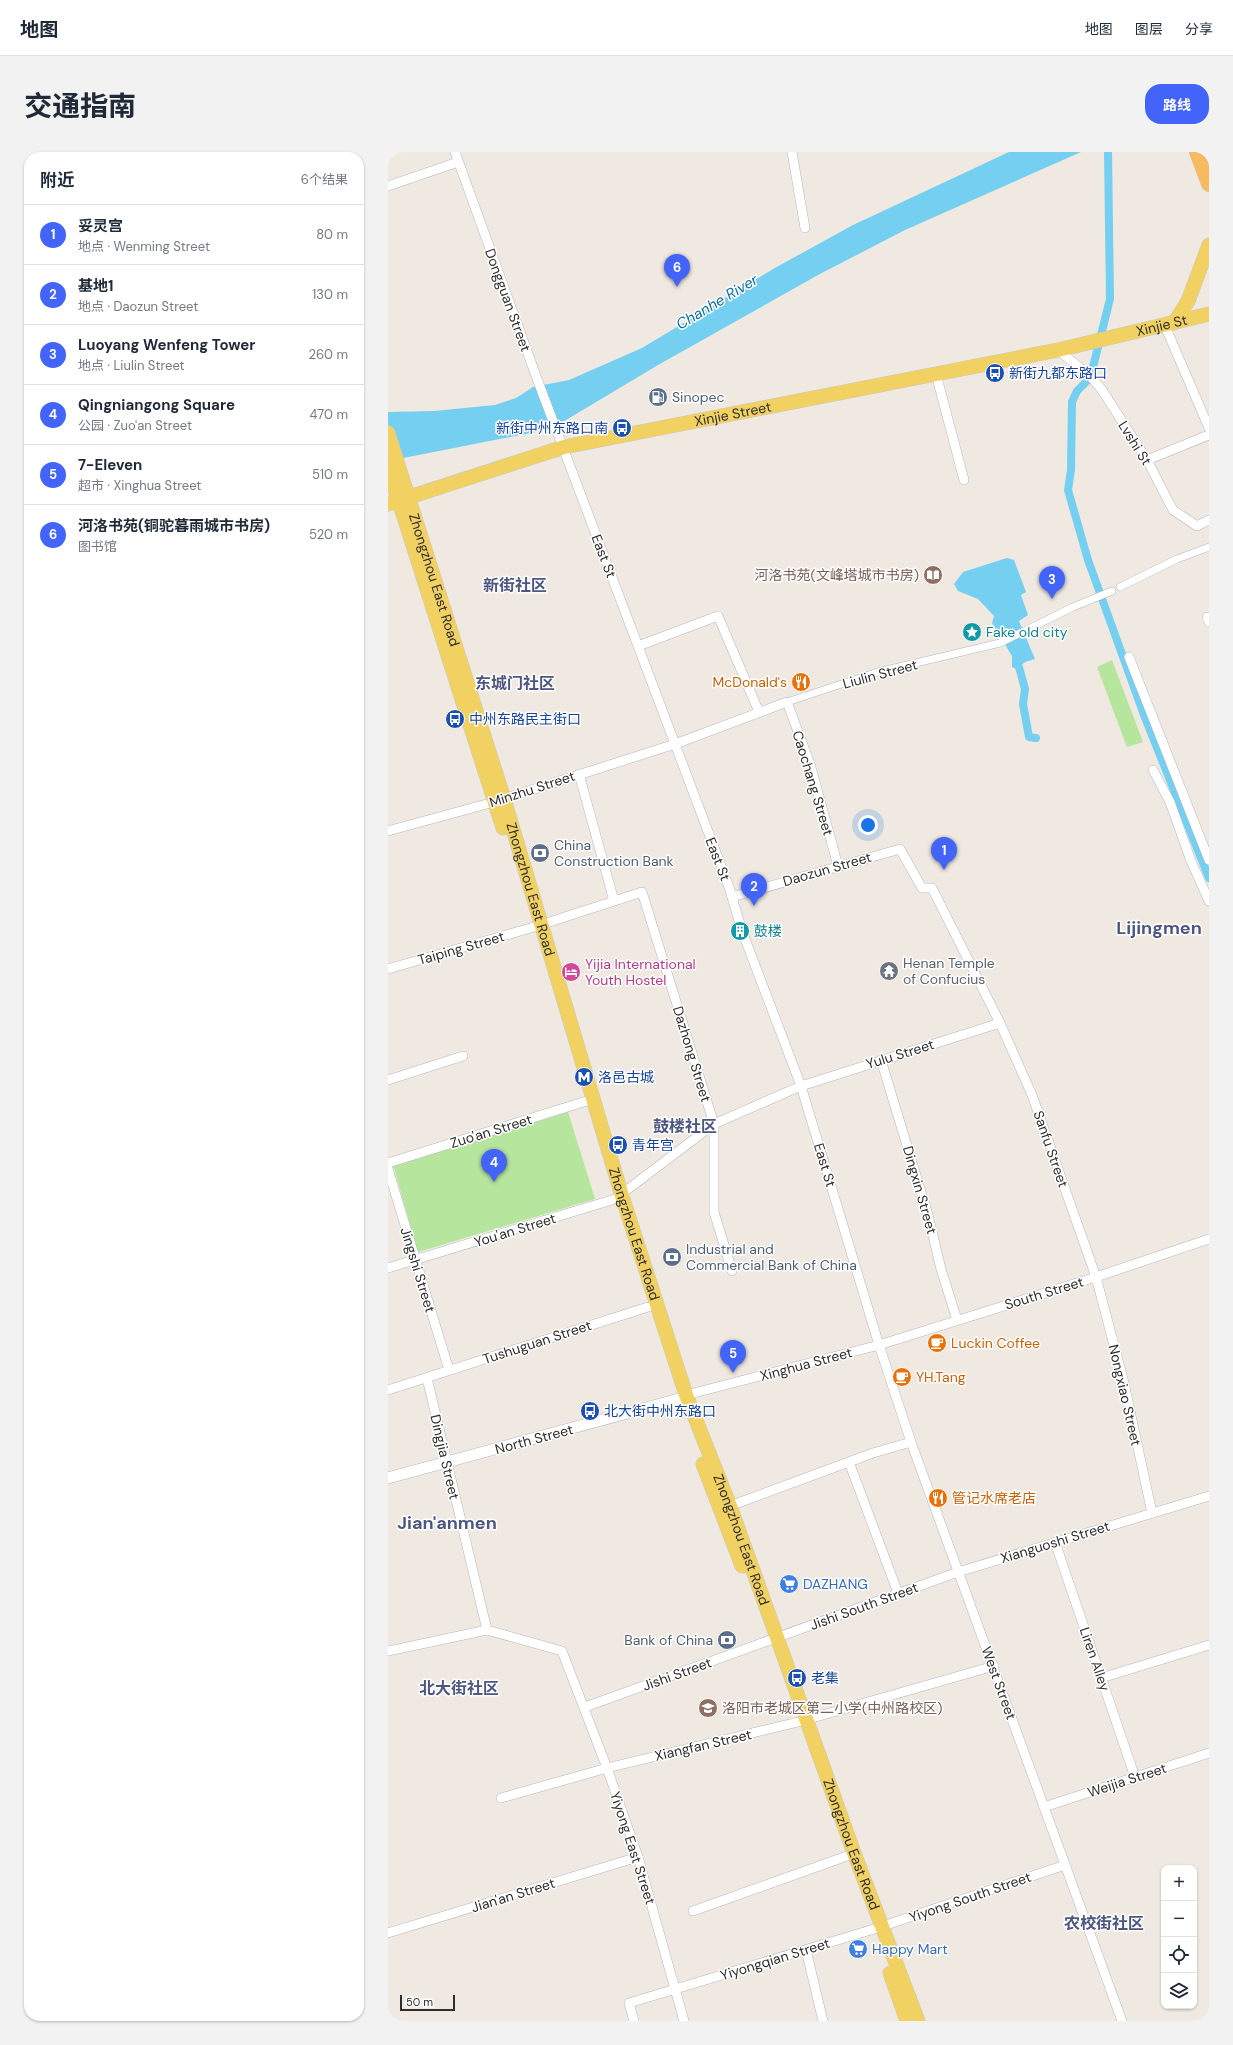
<!DOCTYPE html>
<html lang="zh">
<meta charset="utf-8">
<style>
:root{--surface:#fff;--page:#f2f2f3;--text:#1f2937;--muted:#747a83;--line:#e0e1e3;--accent:#4264fb}
body{margin:0;font-family:"DM Sans","Noto Sans SC",sans-serif;background:var(--page);color:var(--text)}
.controls{position:absolute;right:12px;bottom:12px;display:grid;overflow:hidden;border-radius:8px;box-shadow:0 1px 3px #0004}
.controls button{width:36px;height:36px;display:grid;place-items:center;padding:0;border:0;border-bottom:1px solid var(--line);background:var(--surface);color:var(--text);font:20px sans-serif}
.scale{position:absolute;left:12px;bottom:10px;width:55px;box-sizing:border-box;padding-left:4px;border:2px solid #2e2e2e;border-top:0;font-size:11px;line-height:14px;white-space:nowrap;color:#2e2e2e;-webkit-text-stroke:3px #fff;paint-order:stroke}
.you{position:absolute;left:480px;top:673px;width:14px;height:14px;margin:-10px;border:3px solid #fff;border-radius:50%;background:#1a73e8;box-shadow:0 0 0 6px #1a73e833}
.badge{display:grid;place-items:center;width:26px;height:26px;border-radius:50%;background:var(--accent);color:#fff;font-size:13px;font-weight:700}
.pin{position:absolute;translate:-50% -33px;filter:drop-shadow(0 1px 2px #0008)}
.pin::after{content:'';position:absolute;top:21px;width:14px;height:12px;background:inherit;clip-path:polygon(0 0,100% 0,50% 100%)}
.list{margin:0;padding:0;list-style:none}
h2{display:flex;justify-content:space-between;align-items:center;height:52px;margin:0;padding:0 16px;font-size:17px}
h2 small{font-size:13px;font-weight:400;color:var(--muted)}
.list li{display:grid;grid-template-columns:26px 1fr auto;gap:12px;align-items:center;box-sizing:border-box;height:60px;padding:0 16px;border-top:1px solid var(--line)}
.list b{display:block;font-size:15px;white-space:nowrap}
.list p{margin:0;font-size:13px;white-space:nowrap;color:var(--muted)}
.list em{font-size:13px;font-style:normal;color:var(--muted)}
.icon{flex:none;width:22px;height:22px;fill:none;stroke:currentColor;stroke-width:2;stroke-linecap:round;stroke-linejoin:round}
.map{position:relative;flex:none;width:821px;height:1869px;overflow:hidden;border-radius:16px}
header{display:flex;align-items:center;gap:24px;box-sizing:border-box;height:56px;padding:0 20px;background:var(--surface);border-bottom:1px solid var(--line)}
header strong{font-size:19px}
nav{display:flex;gap:22px;margin-inline-start:auto;font-size:14px}
.intro{display:flex;align-items:center;justify-content:space-between;box-sizing:border-box;height:96px;padding:0 24px}
h1{margin:0;font-size:28px}
.button{padding:10px 18px;border-radius:16px;background:var(--accent);color:#fff;font-size:14px;font-weight:700}
main{display:flex;gap:24px;padding:0 24px}
aside{flex:1;background:var(--surface);border-radius:16px;box-shadow:0 1px 3px #0004}
.map>svg:first-child{display:block}
.green{fill:#b6e59e}
.water{fill:#75cff0}
.lines{fill:none;stroke-linecap:round;stroke-linejoin:round}
.canal{stroke:#75cff0;stroke-width:8}
.pedestrian-casing{stroke:#b4b7c1;stroke-width:8}
.minor-casing{stroke:#b4b7c1;stroke-width:10}
.tertiary-casing{stroke:#b4b7c1;stroke-width:12}
.primary-casing{stroke:#c9c9c9;stroke-width:15}
.trunk-casing{stroke:#c9c9c9;stroke-width:16}
.pedestrian{stroke:#fff;stroke-width:7}
.minor{stroke:#fff;stroke-width:9}
.tertiary{stroke:#fff;stroke-width:11}
.primary{stroke:#f2d163;stroke-width:14}
.trunk{stroke:#f8ba60;stroke-width:15}
.labels{text-anchor:middle;dominant-baseline:central;stroke-width:3;stroke-linejoin:round;paint-order:stroke}
.street-label{font-size:14px;fill:#2e2e2e;stroke:#fff}
.transit-label{font-size:14px;fill:#164399;stroke:#fff;text-anchor:start}
.service-label{font-size:14px;fill:#4e5e75;stroke:#fff;text-anchor:start}
.education-label{font-size:14px;fill:#785e54;stroke:#fff;text-anchor:end}
.culture-label{font-size:14px;fill:#0d838f;stroke:#fff;text-anchor:start}
.food-label{font-size:14px;fill:#c56008;stroke:#fff;text-anchor:start}
.worship-label{font-size:14px;fill:#5b616d;stroke:#fff;text-anchor:start}
.hotel-label{font-size:14px;fill:#b23c85;stroke:#fff;text-anchor:start}
.shop-label{font-size:14px;fill:#366cbe;stroke:#fff;text-anchor:start}
.water-label{font-size:15px;font-style:italic;fill:#0d6fa3;stroke:#fff}
.quarter-label{font-size:16px;font-weight:bold;fill:#4d5680;stroke:#fff}
.district-label{font-size:18px;font-weight:bold;fill:#4d5680;stroke:#fff}
</style>
<header>
<strong>地图</strong>
<nav><a>地图</a><a>图层</a><a>分享</a></nav>
</header>
<div class="intro"><h1>交通指南</h1><a class="button">路线</a></div>
<main>
<aside>
<h2>附近<small>6个结果</small></h2>
<ul class="list">
<li><span class="badge">1</span><div><b>妥灵宫</b><p>地点 · Wenming Street</p></div><em>80 m</em></li>
<li><span class="badge">2</span><div><b>基地1</b><p>地点 · Daozun Street</p></div><em>130 m</em></li>
<li><span class="badge">3</span><div><b>Luoyang Wenfeng Tower</b><p>地点 · Liulin Street</p></div><em>260 m</em></li>
<li><span class="badge">4</span><div><b>Qingniangong Square</b><p>公园 · Zuo'an Street</p></div><em>470 m</em></li>
<li><span class="badge">5</span><div><b>7-Eleven</b><p>超市 · Xinghua Street</p></div><em>510 m</em></li>
<li><span class="badge">6</span><div><b>河洛书苑(铜驼暮雨城市书房)</b><p>图书馆</p></div><em>520 m</em></li>
</ul>
</aside>
<div class="map">
<svg width="821" height="1869" viewBox="0 0 821 1869">
<rect width="100%" height="100%" fill="#efe9e1"/>
<g class="green">
<polygon points="724,508 755,590 739,595 709,515"/>
<polygon points="180,960 207,1047 30,1100 5,1013"/>
</g>
<g class="water">
<polygon points="621,0 693,0 517,78 430,123 270,213 163,277 0,309 0,260 46,259 107,253 128,246 145,235 181,228 254,196 385,117 465,73"/>
<polygon points="619,406 626,408 638,440 633,443 640,463 631,469 647,507 637,510 629,517 624,515 624,504 604,471 606,464 590,447 570,439 566,432 575,420"/>
</g>
<g class="lines">
<g class="canal">
<polyline points="720,0 722,147 705,215 699,229 689,239 684,250 683,318 680,338 700,408 756,563 821,726"/>
<polyline points="631,515 637,537 635,552 641,585 648,586"/>
</g>
<defs>
<g id="pedestrian">
<polyline points="732,435 789,407 821,395"/>
<polyline points="399,550 490,520 612,491 685,455 724,439"/>
</g>
<g id="minor">
<polyline points="67,0 148,224 341,735 354,779 413,934 491,1193 523,1290 734,1869"/>
<polyline points="404,0 417,76"/>
<polyline points="0,34 70,10"/>
<polyline points="777,174 821,276"/>
<polyline points="670,198 704,226 714,238 759,308 785,358 809,374 821,368"/>
<polyline points="548,222 576,328"/>
<polyline points="759,308 821,283"/>
<polyline points="819,465 821,470"/>
<polyline points="250,494 330,464 371,560"/>
<polyline points="741,505 821,708"/>
<polyline points="765,618 782,650 803,709 821,749"/>
<polyline points="191,622 226,749"/>
<polyline points="0,679 106,650 287,592 399,550 422,612 450,714"/>
<polyline points="344,745 512,697 534,736 544,736 612,871 644,943 708,1125 736,1231 764,1361"/>
<polyline points="0,817 146,775 254,740 326,972 326,1060 344,1119"/>
<polyline points="493,908 540,1063 553,1117 569,1168"/>
<polyline points="0,928 75,904"/>
<polyline points="0,1011 205,947"/>
<polyline points="0,1017 61,1218"/>
<polyline points="0,1116 227,1047 326,972 413,934 612,871"/>
<polyline points="39,1226 99,1478"/>
<polyline points="0,1238 260,1155"/>
<polyline points="298,1243 491,1193 708,1125 821,1087"/>
<polyline points="461,1310 510,1441"/>
<polyline points="342,1354 485,1301 523,1290"/>
<polyline points="667,1390 747,1625"/>
<polyline points="0,1499 99,1478 174,1499 219,1616 250,1705 296,1869"/>
<polyline points="713,1526 821,1493"/>
<polyline points="197,1555 570,1420 821,1344"/>
<polyline points="113,1646 219,1616 410,1570 606,1514"/>
<polyline points="656,1655 821,1601"/>
<polyline points="305,1759 459,1704"/>
<polyline points="0,1781 250,1705"/>
<polyline points="418,1798 435,1869"/>
<polyline points="246,1869 241,1851 486,1777 677,1713"/>
</g>
<polyline id="tertiary" points="0,1326 291,1247"/>
<g id="primary">
<polyline points="786,171 800,149 821,93"/>
<path id="s1" d="M 0,281 L 116,647 L 234,1044 L 298,1243 L 342,1354 L 466,1701 L 530,1869"/>
<polyline points="0,315 115,676"/>
<path id="s2" d="M 0,352 L 176,295 L 670,198 L 821,162"/>
<polyline points="315,1312 354,1414"/>
<polyline points="502,1821 519,1869"/>
</g>
<polyline id="trunk" points="809,0 821,32"/>
</defs>
<use href="#pedestrian" class="pedestrian-casing"/>
<use href="#minor" class="minor-casing"/>
<use href="#tertiary" class="tertiary-casing"/>
<use href="#primary" class="primary-casing"/>
<use href="#trunk" class="trunk-casing"/>
<use href="#pedestrian" class="pedestrian"/>
<use href="#minor" class="minor"/>
<use href="#tertiary" class="tertiary"/>
<use href="#primary" class="primary"/>
<use href="#trunk" class="trunk"/>
</g>
<defs>
<symbol id="bus-disc" viewBox="-11 -11 22 22"><circle r="9.5" fill="#1a4fb4" stroke="#fff"/><path d="M-5-6H5V4H4V6H2V4H-2V6H-4V4H-5ZM-3.5-4V0h7V-4ZM-3.5 1.2v1.5H-2V1.2ZM2 1.2v1.5H3.5V1.2Z" fill="#fff"/></symbol>
<symbol id="fuel-disc" viewBox="-11 -11 22 22"><circle r="9.5" fill="#5c6f8a" stroke="#fff"/><path d="M-5.5-6h7V0h2V4h1.3V-2.5L3-4.5l.8-.8L6-3V5H2.5V1h-1V6h-7ZM-4.2-4.7v3.2H.2V-4.7Z" fill="#fff"/></symbol>
<symbol id="library-disc" viewBox="-11 -11 22 22"><circle r="9.5" fill="#8d6e63" stroke="#fff"/><path d="M-6-4Q-3-5.5-.7-3.5V5Q-3 3-6 4ZM6-4Q3-5.5 .7-3.5V5Q3 3 6 4Z" fill="#fff"/></symbol>
<symbol id="sight-disc" viewBox="-11 -11 22 22"><circle r="9.5" fill="#0f9aa8" stroke="#fff"/><path d="M0-6L1.8-2.2L6-1.7L2.9 1.2L3.7 5.4L0 3.3L-3.7 5.4L-2.9 1.2L-6-1.7L-1.8-2.2Z" fill="#fff"/></symbol>
<symbol id="restaurant-disc" viewBox="-11 -11 22 22"><circle r="9.5" fill="#e8710a" stroke="#fff"/><path d="M-5-6h1v4h1v-4h1v4h1v-4h1v5L-1.5 .5V6h-2V.5L-5-1ZM5-6V6H3V1.5H1.5Q1.5-4 5-6Z" fill="#fff"/></symbol>
<symbol id="bank-disc" viewBox="-11 -11 22 22"><circle r="9.5" fill="#5c6f8a" stroke="#fff"/><path d="M-6-4H6V4H-6ZM0-2.3a2.3 2.3 0 1 0 0 4.6a2.3 2.3 0 1 0 0-4.6Z" fill="#fff"/></symbol>
<symbol id="building-disc" viewBox="-11 -11 22 22"><circle r="9.5" fill="#0f9aa8" stroke="#fff"/><path d="M-4-6H4V6H1V3H-1V6H-4ZM-2.5-4.3h1.7v1.8h-1.7ZM.8-4.3h1.7v1.8H.8ZM-2.5-1h1.7V.8h-1.7ZM.8-1h1.7V.8H.8Z" fill="#fff"/></symbol>
<symbol id="temple-disc" viewBox="-11 -11 22 22"><circle r="9.5" fill="#6b7280" stroke="#fff"/><path d="M0-6L5-2H3V0L6.5 2.5H4V6H1.5V3h-3V6H-4V2.5H-6.5L-3 0V-2H-5Z" fill="#fff"/></symbol>
<symbol id="hotel-disc" viewBox="-11 -11 22 22"><circle r="9.5" fill="#d1479c" stroke="#fff"/><path d="M-6-4.5h1.5V1H6V5H4.5V3h-9V5H-6ZM-4 0a1.8 1.8 0 1 1 3.6 0ZM.5 0V-2.5h3Q6-2.5 6 0Z" fill="#fff"/></symbol>
<symbol id="metro-disc" viewBox="-11 -11 22 22"><circle r="9.5" fill="#1a4fb4" stroke="#fff"/><path d="M-5.5 5V-5H-3L0 0L3-5H5.5V5H3V-.5L0 4L-3-.5V5Z" fill="#fff"/></symbol>
<symbol id="cafe-disc" viewBox="-11 -11 22 22"><circle r="9.5" fill="#e8710a" stroke="#fff"/><path d="M-5.5-4.5H6V0H3Q3 3.5 0 3.5H-2.5Q-5.5 3.5-5.5 0ZM3-3.2v2h1.7v-2ZM-6 4.5H4V6H-6Z" fill="#fff"/></symbol>
<symbol id="supermarket-disc" viewBox="-11 -11 22 22"><circle r="9.5" fill="#3f7fe0" stroke="#fff"/><path d="M-6-5.5h2.5l.6 2H6L4.5 2H-2.5L-4.4-4H-6ZM-1.5 3.2a1.3 1.3 0 1 0 .1 0ZM3 3.2a1.3 1.3 0 1 0 .1 0Z" fill="#fff"/></symbol>
<symbol id="school-disc" viewBox="-11 -11 22 22"><circle r="9.5" fill="#8d6e63" stroke="#fff"/><path d="M0-5L7-2L0 1L-7-2ZM-4 1L0 2.5L4 1V4Q0 6-4 4Z" fill="#fff"/></symbol>
</defs>
<g fill-rule="evenodd">
<use href="#bus-disc" x="596" y="210" width="22" height="22"/>
<use href="#fuel-disc" x="259" y="234" width="22" height="22"/>
<use href="#bus-disc" x="223" y="265" width="22" height="22"/>
<use href="#library-disc" x="534" y="412" width="22" height="22"/>
<use href="#sight-disc" x="573" y="469" width="22" height="22"/>
<use href="#restaurant-disc" x="402" y="519" width="22" height="22"/>
<use href="#bus-disc" x="56" y="556" width="22" height="22"/>
<use href="#bank-disc" x="141" y="690" width="22" height="22"/>
<use href="#building-disc" x="341" y="768" width="22" height="22"/>
<use href="#temple-disc" x="490" y="808" width="22" height="22"/>
<use href="#hotel-disc" x="172" y="809" width="22" height="22"/>
<use href="#metro-disc" x="185" y="914" width="22" height="22"/>
<use href="#bus-disc" x="219" y="982" width="22" height="22"/>
<use href="#bank-disc" x="273" y="1094" width="22" height="22"/>
<use href="#cafe-disc" x="538" y="1180" width="22" height="22"/>
<use href="#cafe-disc" x="503" y="1214" width="22" height="22"/>
<use href="#bus-disc" x="191" y="1248" width="22" height="22"/>
<use href="#restaurant-disc" x="539" y="1335" width="22" height="22"/>
<use href="#supermarket-disc" x="390" y="1421" width="22" height="22"/>
<use href="#bank-disc" x="328" y="1477" width="22" height="22"/>
<use href="#bus-disc" x="398" y="1515" width="22" height="22"/>
<use href="#school-disc" x="309" y="1545" width="22" height="22"/>
<use href="#supermarket-disc" x="459" y="1786" width="22" height="22"/>
</g>
<g class="labels">
<g class="street-label">
<text transform="translate(120 148) rotate(70)">Dongguan Street</text>
<text stroke="none"><textPath href="#s2" startOffset="795">Xinjie St</textPath></text>
<text stroke="none"><textPath href="#s2" startOffset="357">Xinjie Street</textPath></text>
<text transform="translate(747 291) rotate(58)">Lvshi St</text>
<text transform="translate(216 404) rotate(69)">East St</text>
<text stroke="none"><textPath href="#s1" startOffset="154">Zhongzhou East Road</textPath></text>
<text transform="translate(492 522) rotate(-15)">Liulin Street</text>
<text transform="translate(425 631) rotate(73)">Caochang Street</text>
<text transform="translate(144 637) rotate(-18)">Minzhu Street</text>
<text transform="translate(330 707) rotate(69)">East St</text>
<text transform="translate(439 717) rotate(-16)">Daozun Street</text>
<text stroke="none"><textPath href="#s1" startOffset="478">Zhongzhou East Road</textPath></text>
<text transform="translate(73 796) rotate(-16)">Taiping Street</text>
<text transform="translate(304 902) rotate(73)">Dazhong Street</text>
<text transform="translate(512 902) rotate(-17)">Yulu Street</text>
<text transform="translate(103 979) rotate(-17)">Zuo'an Street</text>
<text transform="translate(663 997) rotate(71)">Sanfu Street</text>
<text transform="translate(437 1013) rotate(73)">East St</text>
<text transform="translate(532 1038) rotate(74)">Dingxin Street</text>
<text transform="translate(127 1078) rotate(-17)">You'an Street</text>
<text stroke="none"><textPath href="#s1" startOffset="838">Zhongzhou East Road</textPath></text>
<text transform="translate(30 1118) rotate(73)">Jingshi Street</text>
<text transform="translate(656 1141) rotate(-17)">South Street</text>
<text transform="translate(149 1190) rotate(-18)">Tushuguan Street</text>
<text transform="translate(418 1212) rotate(-15)">Xinghua Street</text>
<text transform="translate(737 1243) rotate(77)">Nongxiao Street</text>
<text transform="translate(146 1287) rotate(-15)">North Street</text>
<text transform="translate(57 1305) rotate(77)">Dingjia Street</text>
<text stroke="none"><textPath href="#s1" startOffset="1162">Zhongzhou East Road</textPath></text>
<text transform="translate(667 1390) rotate(-17)">Xianguoshi Street</text>
<text transform="translate(476 1454) rotate(-20)">Jishi South Street</text>
<text transform="translate(707 1507) rotate(71)">Liren Alley</text>
<text transform="translate(289 1522) rotate(-20)">Jishi Street</text>
<text transform="translate(611 1531) rotate(70)">West Street</text>
<text transform="translate(315 1593) rotate(-13)">Xiangfan Street</text>
<text transform="translate(739 1628) rotate(-18)">Weijia Street</text>
<text stroke="none"><textPath href="#s1" startOffset="1486">Zhongzhou East Road</textPath></text>
<text transform="translate(245 1696) rotate(72)">Yiyong East Street</text>
<text transform="translate(125 1743) rotate(-17)">Jian'an Street</text>
<text transform="translate(582 1745) rotate(-19)">Yiyong South Street</text>
<text transform="translate(387 1807) rotate(-17)">Yiyongqian Street</text>
</g>
<g class="transit-label">
<text x="621" y="221">新街九都东路口</text>
<text x="220" y="276" text-anchor="end">新街中州东路口南</text>
<text x="81" y="567">中州东路民主街口</text>
<text x="210" y="925">洛邑古城</text>
<text x="244" y="993">青年宫</text>
<text x="216" y="1259">北大街中州东路口</text>
<text x="423" y="1526">老集</text>
</g>
<g class="service-label">
<text x="284" y="245">Sinopec</text>
<text x="166" y="693">China<tspan x="166" dy="16">Construction Bank</tspan></text>
<text x="298" y="1097">Industrial and<tspan x="298" dy="16">Commercial Bank of China</tspan></text>
<text x="325" y="1488" text-anchor="end">Bank of China</text>
</g>
<g class="education-label">
<text x="531" y="423">河洛书苑(文峰塔城市书房)</text>
<text x="334" y="1556" text-anchor="start">洛阳市老城区第二小学(中州路校区)</text>
</g>
<g class="culture-label">
<text x="598" y="480">Fake old city</text>
<text x="366" y="779">鼓楼</text>
</g>
<g class="food-label">
<text x="399" y="530" text-anchor="end">McDonald's</text>
<text x="563" y="1191">Luckin Coffee</text>
<text x="528" y="1225">YH.Tang</text>
<text x="564" y="1346">管记水席老店</text>
</g>
<g class="worship-label">
<text x="515" y="811">Henan Temple<tspan x="515" dy="16">of Confucius</tspan></text>
</g>
<g class="hotel-label">
<text x="197" y="812">Yijia International<tspan x="197" dy="16">Youth Hostel</tspan></text>
</g>
<g class="shop-label">
<text x="415" y="1432">DAZHANG</text>
<text x="484" y="1797">Happy Mart</text>
</g>
<g class="water-label">
<text transform="translate(329 150) rotate(-31)">Chanhe River</text>
</g>
<g class="quarter-label">
<text x="127" y="433">新街社区</text>
<text x="127" y="531">东城门社区</text>
<text x="297" y="974">鼓楼社区</text>
<text x="71" y="1536">北大街社区</text>
<text x="716" y="1771">农校街社区</text>
</g>
<g class="district-label">
<text x="771" y="776">Lijingmen</text>
<text x="59" y="1371">Jian'anmen</text>
</g>
</g>
</svg>
<div class="controls">
<button>+</button>
<button>−</button>
<button><svg class="icon" aria-label="locate" viewBox="0 0 24 24"><circle cx="12" cy="12" r="6"/><path d="M12 2v4M12 18v4M2 12h4M18 12h4"/></svg></button>
<button><svg class="icon" aria-label="layers" viewBox="0 0 24 24"><path d="M12 4l9 5-9 5-9-5zM3 14l9 5 9-5"/></svg></button>
</div>
<div class="scale">50 m</div>
<div class="you"></div>
<div class="pin badge" style="left:556px;top:718px">1</div>
<div class="pin badge" style="left:366px;top:754px">2</div>
<div class="pin badge" style="left:664px;top:447px">3</div>
<div class="pin badge" style="left:106px;top:1030px">4</div>
<div class="pin badge" style="left:345px;top:1221px">5</div>
<div class="pin badge" style="left:289px;top:135px">6</div>
</div>
</main>
